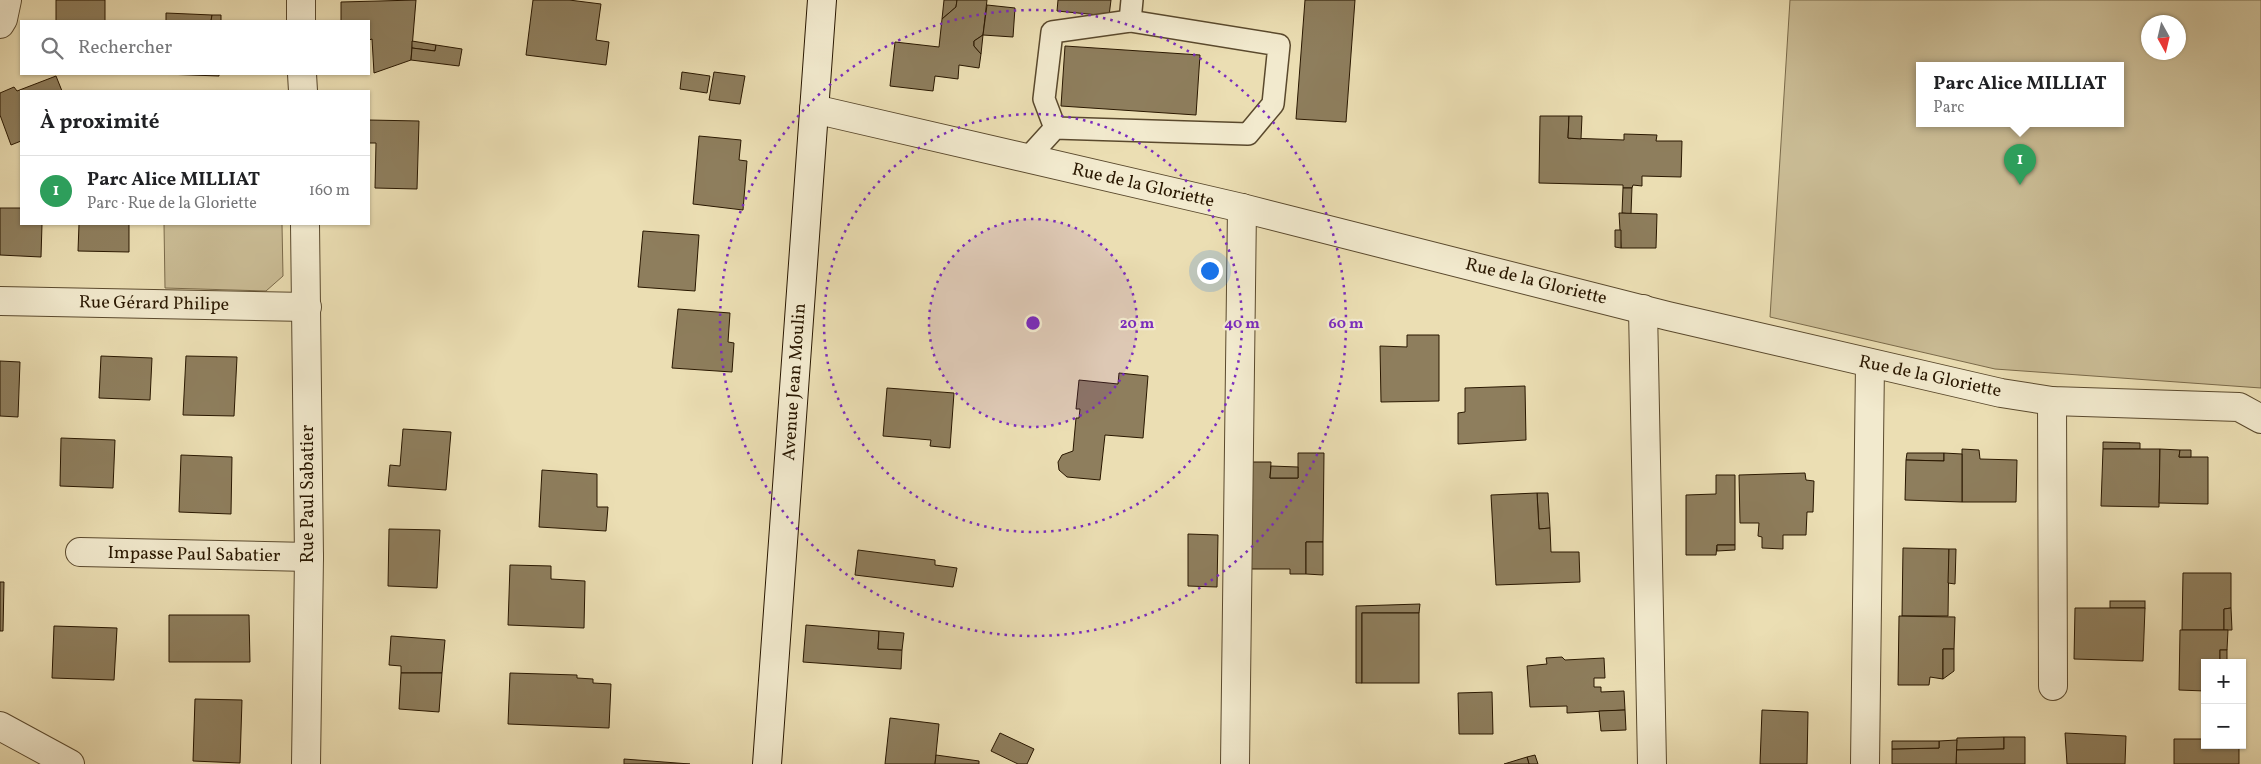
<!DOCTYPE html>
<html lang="fr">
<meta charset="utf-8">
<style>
:root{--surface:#fff;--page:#f2f2f2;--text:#202124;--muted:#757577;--line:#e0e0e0;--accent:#0b8043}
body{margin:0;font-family:Vollkorn,serif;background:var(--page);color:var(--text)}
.controls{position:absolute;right:15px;bottom:15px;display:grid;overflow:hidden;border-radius:0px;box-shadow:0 1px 4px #0004}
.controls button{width:45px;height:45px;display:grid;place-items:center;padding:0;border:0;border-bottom:1px solid var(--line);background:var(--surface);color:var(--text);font:25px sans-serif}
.compass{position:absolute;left:2141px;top:15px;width:45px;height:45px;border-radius:50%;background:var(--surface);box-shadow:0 1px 4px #0004;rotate:172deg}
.you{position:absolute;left:1209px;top:270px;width:18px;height:18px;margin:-12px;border:4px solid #fff;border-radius:50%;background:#1a73e8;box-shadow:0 0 0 8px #1a73e833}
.badge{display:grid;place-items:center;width:32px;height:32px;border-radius:50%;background:var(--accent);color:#fff;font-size:16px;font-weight:700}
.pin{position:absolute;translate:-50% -41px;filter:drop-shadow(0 1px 2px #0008)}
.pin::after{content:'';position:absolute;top:26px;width:18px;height:15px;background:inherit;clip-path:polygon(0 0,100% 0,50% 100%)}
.popup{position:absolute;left:1916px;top:62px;width:208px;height:65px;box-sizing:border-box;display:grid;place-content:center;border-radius:0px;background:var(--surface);filter:drop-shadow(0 1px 4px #0005);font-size:16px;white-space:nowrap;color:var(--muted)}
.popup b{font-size:19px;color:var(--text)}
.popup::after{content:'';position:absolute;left:50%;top:100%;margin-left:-10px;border:10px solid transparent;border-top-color:var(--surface)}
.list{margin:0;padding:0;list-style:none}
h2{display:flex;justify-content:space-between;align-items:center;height:65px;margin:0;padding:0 20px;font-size:21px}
h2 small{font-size:16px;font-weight:400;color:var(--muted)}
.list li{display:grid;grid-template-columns:32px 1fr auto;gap:15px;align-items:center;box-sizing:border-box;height:70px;padding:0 20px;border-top:1px solid var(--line)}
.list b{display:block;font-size:19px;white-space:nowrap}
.list p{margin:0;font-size:16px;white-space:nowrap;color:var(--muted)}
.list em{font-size:16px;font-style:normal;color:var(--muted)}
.icon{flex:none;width:28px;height:28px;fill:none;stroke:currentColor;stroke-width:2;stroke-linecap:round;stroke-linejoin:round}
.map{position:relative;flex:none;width:2261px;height:764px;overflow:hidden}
.search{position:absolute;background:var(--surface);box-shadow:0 1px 4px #0004;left:20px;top:20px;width:350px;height:55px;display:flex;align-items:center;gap:12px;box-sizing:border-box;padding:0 18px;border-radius:0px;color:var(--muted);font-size:19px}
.panel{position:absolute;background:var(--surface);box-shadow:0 1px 4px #0004;left:20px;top:90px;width:350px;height:135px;border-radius:0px}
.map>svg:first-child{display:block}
.green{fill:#cabc95;stroke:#7a6a4a;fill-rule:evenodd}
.building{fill:#8e7e5d;stroke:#291700}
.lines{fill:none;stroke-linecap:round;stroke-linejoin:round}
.service-casing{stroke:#5a492d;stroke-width:24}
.minor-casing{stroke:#5a492d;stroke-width:30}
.secondary-casing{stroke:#291700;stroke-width:30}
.service{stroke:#f2eace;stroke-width:21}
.minor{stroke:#f2eace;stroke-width:28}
.secondary{stroke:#f2eace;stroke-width:28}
.ring{fill:none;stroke:#7b2cbf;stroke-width:2.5;stroke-dasharray:2.5 5}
.labels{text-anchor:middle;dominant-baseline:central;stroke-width:4.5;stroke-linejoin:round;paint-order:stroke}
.street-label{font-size:18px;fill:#291700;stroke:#f2eace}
.centre{fill:#7b2cbf;stroke:#f2eace;stroke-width:2.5}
.ring-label{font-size:15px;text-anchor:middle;font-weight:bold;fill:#7b2cbf;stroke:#f2eace;stroke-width:4.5;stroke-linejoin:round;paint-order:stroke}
</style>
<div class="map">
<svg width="2261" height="764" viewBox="0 0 2261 764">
<rect width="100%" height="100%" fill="#ebdeb3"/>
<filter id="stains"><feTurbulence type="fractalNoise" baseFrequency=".004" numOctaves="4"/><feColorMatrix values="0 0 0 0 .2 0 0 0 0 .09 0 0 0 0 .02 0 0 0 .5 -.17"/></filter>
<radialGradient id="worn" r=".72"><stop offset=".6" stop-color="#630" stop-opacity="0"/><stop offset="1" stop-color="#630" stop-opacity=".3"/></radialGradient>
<g class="green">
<path d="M 1790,0 L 2261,0 L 2261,388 L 1995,369 L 1770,317 ZM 2178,22 L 2178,52 L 2148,52 L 2148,22 ZM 1920,66 L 2120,66 L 2120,124 L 1920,124 Z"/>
<polygon points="164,224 282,224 283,276 266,291 165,288"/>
</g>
<g class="building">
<rect x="56" y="0" width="49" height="21"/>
<polygon points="416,0 411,60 374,73 372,39 369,40 369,21 341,21 341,2"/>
<polygon points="533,0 569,0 601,4 596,40 609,42 606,65 526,55"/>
<polygon points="944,0 957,0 956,7 942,19"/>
<polygon points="957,0 987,0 983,35 974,41 974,46 981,54 979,68 959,65 958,79 935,76 933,91 890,86 895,42 939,47 942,19 956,7"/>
<polygon points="1058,0 1111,0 1109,16 1057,11"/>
<polygon points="1305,0 1355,0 1346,122 1296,119"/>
<polygon points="987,5 1015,8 1013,37 983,35"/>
<polygon points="166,13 212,15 211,21 166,21"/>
<polygon points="212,15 221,15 221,21 211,21"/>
<polygon points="983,35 981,54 974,46 974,41"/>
<polygon points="412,41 436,45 435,51 412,48"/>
<polygon points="436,45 462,49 459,66 411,60 412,48 435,51"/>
<polygon points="1065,46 1200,55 1196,115 1061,106"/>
<polygon points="682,72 710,76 707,93 680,89"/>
<polygon points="714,72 745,76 740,104 709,100"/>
<polygon points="164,74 219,74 219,76"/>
<polygon points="56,76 62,91 21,91 21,141 11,145 0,115 0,93 14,87 17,91"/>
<polygon points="1540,116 1569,116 1568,138 1624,140 1624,134 1657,135 1656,141 1682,141 1681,177 1642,176 1642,186 1633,185 1632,188 1623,188 1623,185 1539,183"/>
<polygon points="1569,116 1582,116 1581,139 1568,138"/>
<polygon points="369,120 419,121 417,189 375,188 376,143 369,143"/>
<polygon points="699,136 741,140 739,160 747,161 743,210 693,204"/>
<polygon points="1623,188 1632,188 1631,214 1622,213"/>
<polygon points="0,208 21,208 21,224 42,224 41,257 0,255"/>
<polygon points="1619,213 1657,214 1656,248 1621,248"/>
<polygon points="79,224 129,224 129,252 78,251"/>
<polygon points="1615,230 1621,230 1621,248 1615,247"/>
<polygon points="643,231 699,235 695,291 638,287"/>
<polygon points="678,309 730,313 728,342 734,343 732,372 672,368"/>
<polygon points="1407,335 1439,335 1439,401 1381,402 1380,346 1407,347"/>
<polygon points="101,356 152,358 150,400 99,398"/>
<polygon points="186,356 237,357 234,416 183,415"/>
<polygon points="0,361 20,362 18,417 0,416"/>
<polygon points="1119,373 1148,376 1143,438 1105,435 1100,480 1067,477 1059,470 1058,462 1062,455 1073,451 1076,418 1079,418 1080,409 1076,409 1079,380 1118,384"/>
<polygon points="1525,386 1526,440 1458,444 1458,413 1465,412 1465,388"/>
<polygon points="887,388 954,393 950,448 930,446 931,440 883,436"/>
<polygon points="403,429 451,432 446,490 388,486 390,465 400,466"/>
<polygon points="61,438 115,440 113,488 60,486"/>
<polygon points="2103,442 2140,443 2140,449 2103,449"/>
<polygon points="1962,449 1979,450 1980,459 2017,460 2016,502 1962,502"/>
<polygon points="2103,449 2160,449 2159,507 2101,506"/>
<polygon points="2160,449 2180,450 2179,457 2208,457 2208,504 2159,503"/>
<polygon points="2180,450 2191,450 2191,457 2179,457"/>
<polygon points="1298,453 1324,453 1323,542 1306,542 1306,574 1290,574 1290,569 1249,569 1250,462 1271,462 1270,478 1298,478"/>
<polygon points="1907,453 1944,453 1944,461 1906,460"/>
<polygon points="1944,453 1962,454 1962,502 1905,500 1906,460 1944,461"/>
<polygon points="181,455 232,457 231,514 179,512"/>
<polygon points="1271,466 1298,467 1298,478 1270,478"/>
<polygon points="542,470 597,474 597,507 608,507 606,531 539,527"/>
<polygon points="1805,473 1806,480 1814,481 1813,512 1807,512 1806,535 1783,535 1783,549 1762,548 1762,537 1758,536 1759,523 1740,523 1739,475"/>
<polygon points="1716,475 1735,475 1735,545 1717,545 1716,555 1686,555 1686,495 1716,494"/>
<polygon points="1537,493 1548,493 1550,528 1539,529"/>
<polygon points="1537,493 1539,529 1550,528 1551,552 1579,552 1580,582 1496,585 1491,495"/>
<polygon points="389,529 440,530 437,588 388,586"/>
<polygon points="1188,534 1218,535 1217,587 1188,586"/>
<polygon points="1306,542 1323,542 1323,575 1306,574"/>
<polygon points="1717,545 1735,545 1735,550 1717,551"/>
<polygon points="1903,548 1949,549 1948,616 1902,616"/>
<polygon points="1949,549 1956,549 1955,584 1948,583"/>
<polygon points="858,550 935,560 935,565 957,568 953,587 855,575"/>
<polygon points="510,565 551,566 551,579 585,581 584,628 508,625"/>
<polygon points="2183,573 2231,573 2231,608 2224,609 2224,630 2182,630"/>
<polygon points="0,582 4,582 3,631 0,631"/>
<rect x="2110" y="601" width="35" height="7"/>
<polygon points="1420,604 1419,613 1362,613 1362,683 1356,683 1356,606"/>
<polygon points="2075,608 2145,608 2143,661 2074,659"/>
<polygon points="2231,608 2232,630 2224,630 2224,609"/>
<rect x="1362" y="613" width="57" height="70"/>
<polygon points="169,615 249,615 250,662 169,662"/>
<polygon points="1899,616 1955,617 1954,649 1943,649 1943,679 1930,677 1929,685 1898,685"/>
<polygon points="806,625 879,631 878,649 902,650 901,669 803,662"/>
<polygon points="54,626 117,628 114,680 52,678"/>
<polygon points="2180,630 2228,630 2227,650 2220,650 2220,663 2205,663 2205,691 2179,690"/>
<polygon points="879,631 904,633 902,650 878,649"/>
<polygon points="391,636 445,640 442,673 401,673 401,666 389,665"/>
<polygon points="1943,649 1954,649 1954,671 1943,679"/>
<rect x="2220" y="650" width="7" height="13"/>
<polygon points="1562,657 1565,660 1604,658 1605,678 1594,678 1594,687 1601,687 1601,692 1624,691 1625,710 1567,713 1567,706 1530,707 1527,666 1547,664 1546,658"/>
<polygon points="401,673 442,673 439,712 399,709"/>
<polygon points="510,673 577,675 577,678 593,679 593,683 611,684 609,728 508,724"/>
<polygon points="1492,692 1493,734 1459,734 1458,693"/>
<polygon points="195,699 242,700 240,763 193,761"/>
<polygon points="1625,710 1626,730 1601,731 1599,711"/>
<polygon points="1762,710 1808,712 1807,764 1760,764"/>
<polygon points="890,718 939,724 935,764 885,764"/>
<polygon points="1000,733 1034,749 1027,764 1018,764 991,751"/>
<polygon points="2065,733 2126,736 2125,764 2067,764"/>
<polygon points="2004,737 2004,749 1956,750 1957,738"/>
<polygon points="2004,737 2025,737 2025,764 1956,764 1956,750 2004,749"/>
<polygon points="2174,739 2205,739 2205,745 2239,745 2239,764 2174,764"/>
<polygon points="1957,740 1956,764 1892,764 1892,749 1939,748 1939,741"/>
<polygon points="1892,741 1939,741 1939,748 1892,749"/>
<polygon points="936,755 979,761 979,764 935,764"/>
<polygon points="1535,755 1538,764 1529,764 1527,757"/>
<polygon points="1527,757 1529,764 1504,764"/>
<polygon points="624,759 690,764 624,764"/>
</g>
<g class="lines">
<defs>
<g id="service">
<polyline points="1130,21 1132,0"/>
<polyline points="1026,160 1055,128 1248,134 1273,104 1279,45 1130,21 1052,32 1044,99 1055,128"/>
</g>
<g id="minor">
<polyline points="301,0 301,21"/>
<polyline points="0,24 3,19 7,0"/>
<polyline points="302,74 303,91"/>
<polyline points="814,109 1242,208 1668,316 2001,393 2052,401 2239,407 2261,419"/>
<polyline points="305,224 309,557 306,764"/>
<polyline points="0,301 307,307"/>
<polyline points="1643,309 1652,764"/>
<polyline points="2052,401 2053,686"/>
<polyline points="80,552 309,557"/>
<polyline points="0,726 70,764"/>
<polyline points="1235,764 1242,208"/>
<polyline points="1865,764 1870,364"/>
</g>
<polyline id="secondary" points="767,764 822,0"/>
</defs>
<use href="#service" class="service-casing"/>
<use href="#minor" class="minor-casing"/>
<use href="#secondary" class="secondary-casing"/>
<use href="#service" class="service"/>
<use href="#minor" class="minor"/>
<use href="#secondary" class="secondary"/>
</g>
<circle cx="1033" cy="323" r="104" fill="#7b2cbf" fill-opacity=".12"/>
<g class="ring">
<circle cx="1033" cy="323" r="104"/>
<circle cx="1033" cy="323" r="209"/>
<circle cx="1033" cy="323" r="313"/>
</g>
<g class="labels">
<g class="street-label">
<text transform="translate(1143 186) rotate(13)">Rue de la Gloriette</text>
<text transform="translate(1536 282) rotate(14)">Rue de la Gloriette</text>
<text transform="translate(154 304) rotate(1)">Rue Gérard Philipe</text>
<text transform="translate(1930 377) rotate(12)">Rue de la Gloriette</text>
<text transform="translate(795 382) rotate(-86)">Avenue Jean Moulin</text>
<text transform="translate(308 494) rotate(-90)">Rue Paul Sabatier</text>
<text transform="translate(194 555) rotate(1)">Impasse Paul Sabatier</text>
</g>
</g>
<circle cx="1033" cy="323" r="8" class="centre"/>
<g class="ring-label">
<text x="1137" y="328">20 m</text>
<text x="1242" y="328">40 m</text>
<text x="1346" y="328">60 m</text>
</g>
<rect width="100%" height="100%" filter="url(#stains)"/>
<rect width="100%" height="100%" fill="url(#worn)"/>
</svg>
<div class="controls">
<button>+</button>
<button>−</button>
</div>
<svg class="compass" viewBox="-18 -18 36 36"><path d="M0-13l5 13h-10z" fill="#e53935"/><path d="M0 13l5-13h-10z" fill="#757577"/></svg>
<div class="you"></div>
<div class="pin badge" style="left:2020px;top:185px;background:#2e9e5b">1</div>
<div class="popup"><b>Parc Alice MILLIAT</b>Parc</div>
<div class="search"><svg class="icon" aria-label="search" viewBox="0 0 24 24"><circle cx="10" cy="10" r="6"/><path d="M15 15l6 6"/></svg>Rechercher</div>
<section class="panel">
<h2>À proximité<small></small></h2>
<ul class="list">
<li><span class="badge" style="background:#2e9e5b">1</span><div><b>Parc Alice MILLIAT</b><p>Parc · Rue de la Gloriette</p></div><em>160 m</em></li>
</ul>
</section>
</div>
